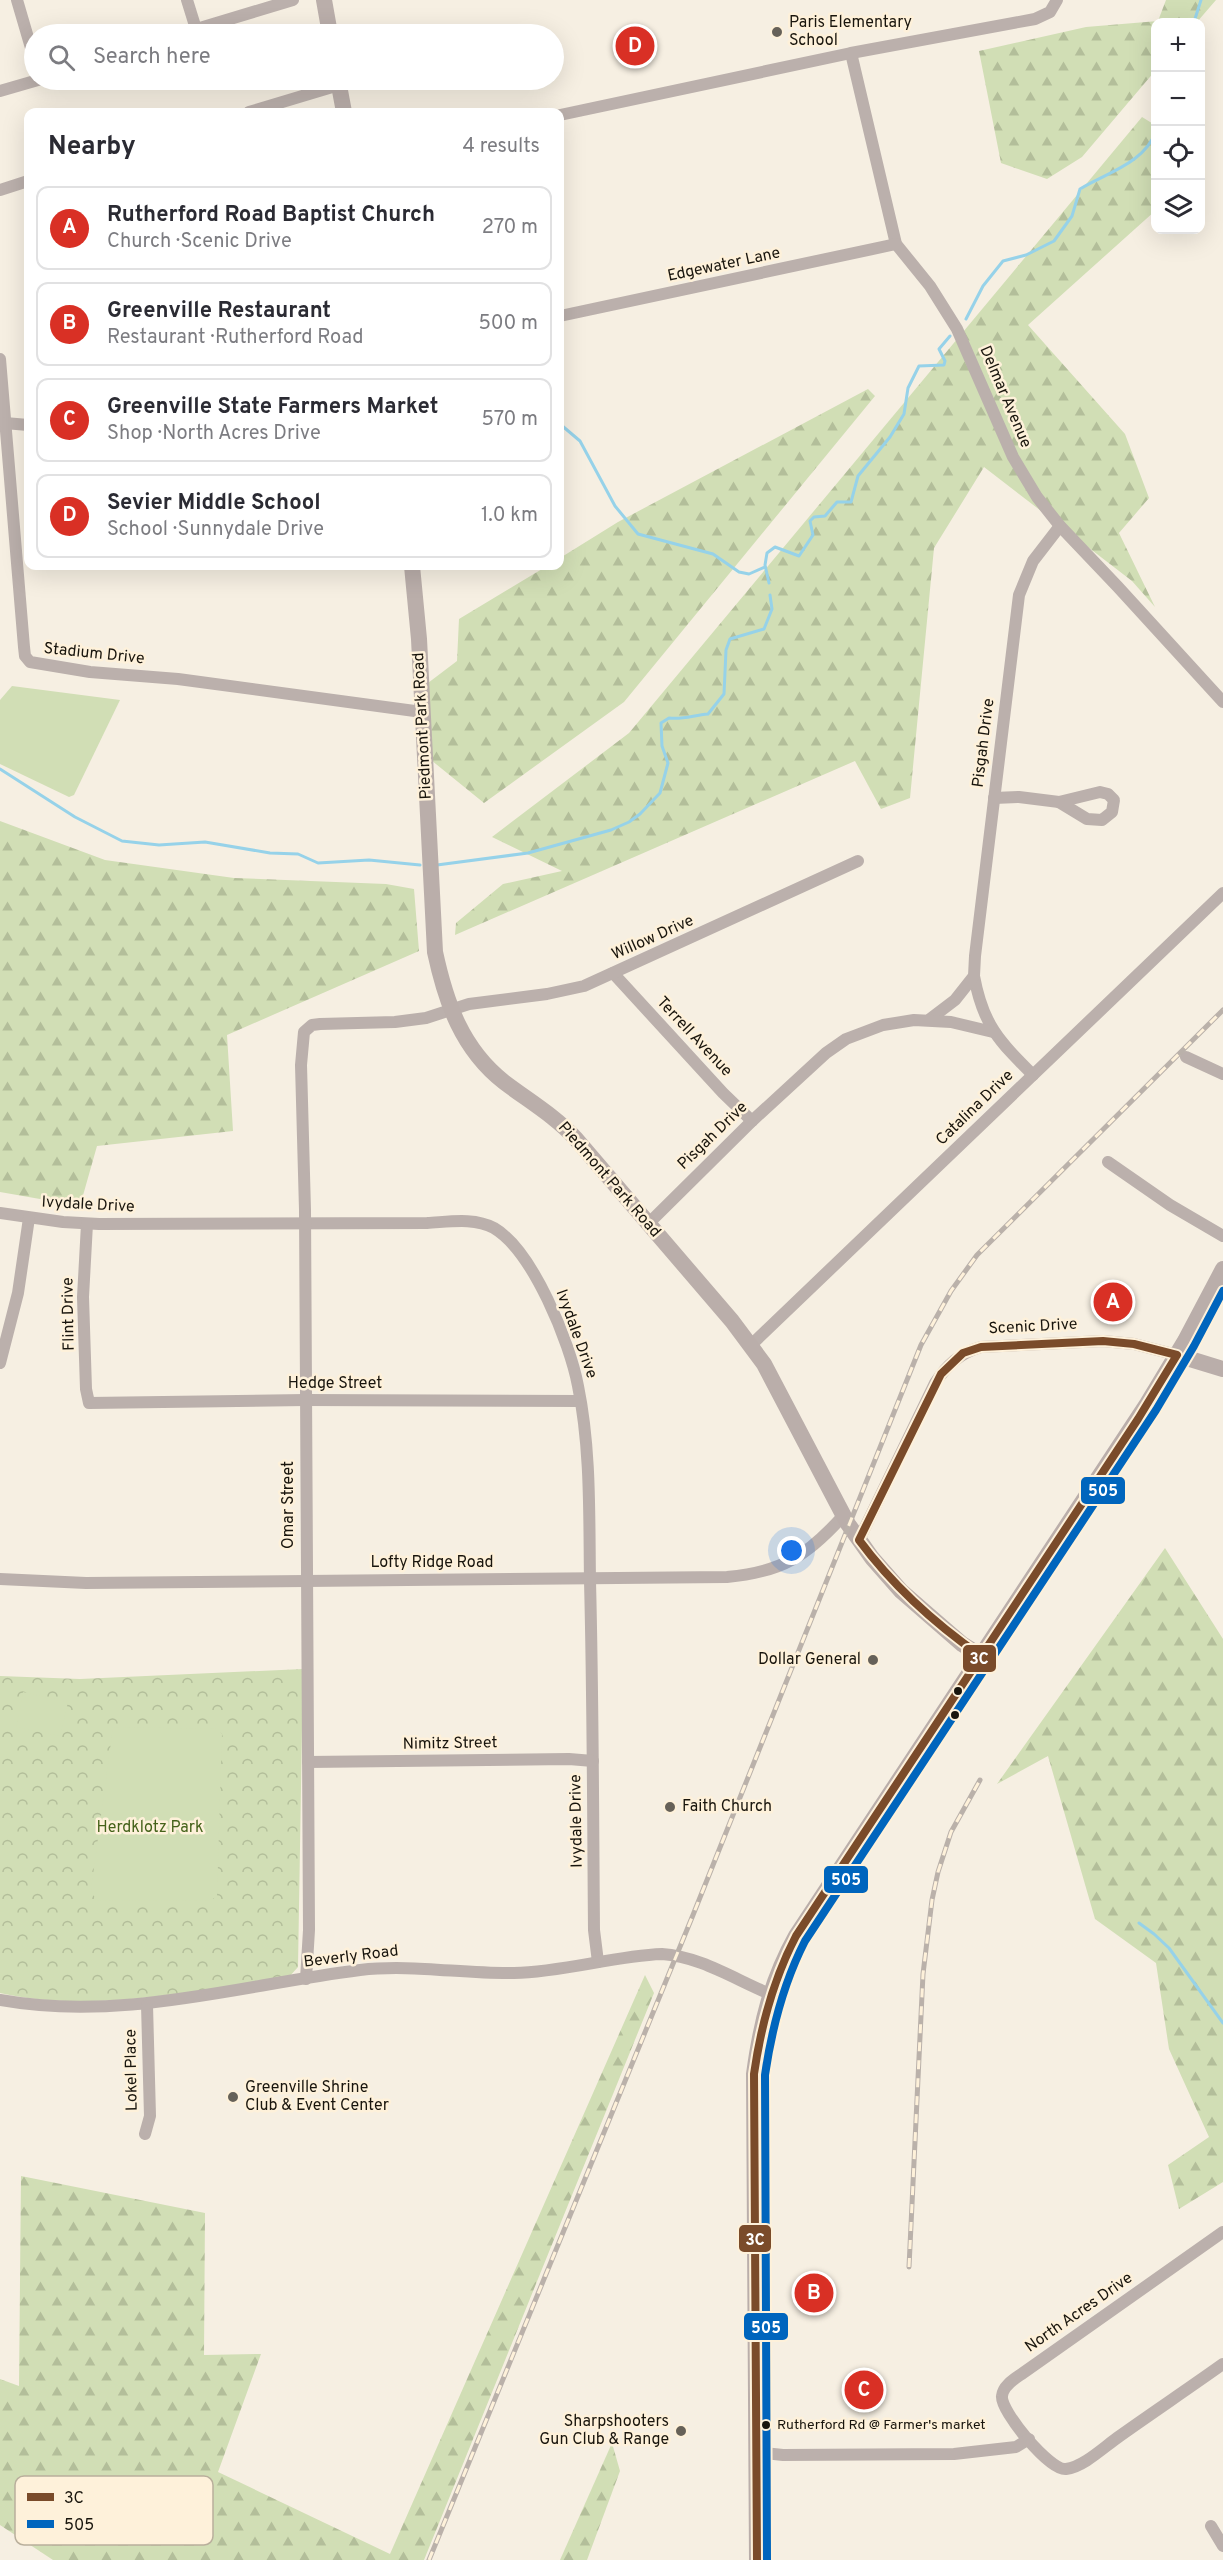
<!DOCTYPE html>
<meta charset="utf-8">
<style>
:root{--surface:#fff;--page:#f7f7f7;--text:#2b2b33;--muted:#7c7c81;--line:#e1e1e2;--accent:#d93025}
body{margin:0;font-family:Overpass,sans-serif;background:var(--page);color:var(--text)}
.controls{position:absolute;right:18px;top:18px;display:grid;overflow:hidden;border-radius:12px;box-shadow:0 6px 24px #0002}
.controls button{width:54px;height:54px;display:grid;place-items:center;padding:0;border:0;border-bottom:2px solid var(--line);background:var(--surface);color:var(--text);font:30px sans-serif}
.you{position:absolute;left:792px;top:1551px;width:21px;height:21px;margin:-15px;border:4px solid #fff;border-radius:50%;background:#1a73e8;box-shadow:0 0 0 9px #1a73e833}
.badge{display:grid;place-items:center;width:39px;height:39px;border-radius:50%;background:var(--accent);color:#fff;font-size:20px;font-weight:700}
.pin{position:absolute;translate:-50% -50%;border:3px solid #fff;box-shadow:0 2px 6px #0006}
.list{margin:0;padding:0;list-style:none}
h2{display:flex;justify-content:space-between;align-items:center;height:78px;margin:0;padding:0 24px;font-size:26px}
h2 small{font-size:20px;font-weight:400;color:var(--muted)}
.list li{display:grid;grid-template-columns:39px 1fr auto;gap:18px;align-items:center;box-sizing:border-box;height:84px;margin:0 12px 12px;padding:0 12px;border:2px solid var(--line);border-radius:12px}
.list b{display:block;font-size:22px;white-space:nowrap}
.list p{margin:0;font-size:20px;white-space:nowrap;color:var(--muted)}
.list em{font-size:20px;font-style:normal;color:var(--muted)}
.icon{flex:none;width:33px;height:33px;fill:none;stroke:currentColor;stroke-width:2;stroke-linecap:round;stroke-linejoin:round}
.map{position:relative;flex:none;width:1223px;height:2560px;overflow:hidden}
.search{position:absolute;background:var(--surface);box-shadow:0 6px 24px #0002;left:24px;top:24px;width:540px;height:66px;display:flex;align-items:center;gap:15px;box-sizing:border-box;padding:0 21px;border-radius:33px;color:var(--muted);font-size:22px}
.panel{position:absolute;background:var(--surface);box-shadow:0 6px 24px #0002;left:24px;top:108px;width:540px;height:462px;border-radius:12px}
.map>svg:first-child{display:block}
.forest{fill:url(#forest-firs)}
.park{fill:url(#park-crowns)}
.pitch{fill:#d1deb5}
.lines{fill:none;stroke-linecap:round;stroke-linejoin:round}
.stream{stroke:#96d2e9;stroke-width:3}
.street{stroke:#bbb0ac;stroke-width:12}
.secondary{stroke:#baaeaa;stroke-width:16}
.rail-casing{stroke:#bab1aa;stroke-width:5}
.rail{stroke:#fef1da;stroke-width:3;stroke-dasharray:9;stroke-linecap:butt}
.bus-1-casing{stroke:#fef1da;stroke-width:12}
.bus-2-casing{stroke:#fef1da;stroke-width:12}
.bus-1{stroke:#7a4b2a;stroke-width:8}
.bus-2{stroke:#0065bd;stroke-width:8}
.poi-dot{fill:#666158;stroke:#fef1da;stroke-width:2}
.bus-dot{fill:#19150d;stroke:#fef1da;stroke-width:2}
.labels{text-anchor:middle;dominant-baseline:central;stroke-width:5;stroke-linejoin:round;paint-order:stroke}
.bus-label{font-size:14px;fill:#19150d;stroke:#fef1da;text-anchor:start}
.poi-label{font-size:16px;fill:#19150d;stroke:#fef1da;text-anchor:start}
.street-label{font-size:16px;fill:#19150d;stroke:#fef1da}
.park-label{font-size:16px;fill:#45621a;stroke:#fef1da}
.key{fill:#fef1da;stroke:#b9af9c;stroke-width:1.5}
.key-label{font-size:16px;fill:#19150d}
.line-badge{stroke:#fef1da;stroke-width:2}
.badge-label{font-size:16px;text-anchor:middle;font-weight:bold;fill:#fff}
</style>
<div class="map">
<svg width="1223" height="2560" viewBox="0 0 1223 2560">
<defs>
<pattern id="forest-firs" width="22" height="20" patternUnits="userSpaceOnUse" patternTransform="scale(1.5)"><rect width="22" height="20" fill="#d1deb5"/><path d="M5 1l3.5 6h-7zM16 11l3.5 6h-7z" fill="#b3be9a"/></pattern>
<pattern id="park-crowns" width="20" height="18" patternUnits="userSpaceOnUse" patternTransform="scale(1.5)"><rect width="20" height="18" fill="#d1deb5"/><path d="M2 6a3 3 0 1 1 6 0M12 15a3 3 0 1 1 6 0" fill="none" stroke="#b3be9a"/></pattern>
</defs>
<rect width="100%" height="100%" fill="#f6efe2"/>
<g class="forest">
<polygon points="1166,0 1216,0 1197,22 1156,22 1155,71 1082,157 1047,179 1001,163 979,51 1086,27 1158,21"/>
<polygon points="1142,117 1155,125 1155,211 1028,325 1125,434 1149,498 1119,533 1155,607 1132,581 984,467 934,548 910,798 881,809 855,761 455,935 456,923 503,884 562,871 492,837 629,733"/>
<polygon points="868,389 875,396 624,702 484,803 431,760 424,686 457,661 459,619 547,566 560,566 560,558 618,522"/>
<polygon points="0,821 105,860 234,878 386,884 414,889 419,951 227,1035 233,1131 97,1146 80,1206 0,1192"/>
<polygon points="1165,1548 1223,1639 1223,2182 1179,2209 1168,2165 1209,2137 1169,2049 1156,1963 1095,1919 1048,1756 997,1784"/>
<polygon points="645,1975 654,1993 424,2560 53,2560 0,2525 0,2379 19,2386 21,2176 205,2213 204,2355 261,2354 218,2472 390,2554"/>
<polygon points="612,2443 620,2471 587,2560 560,2560"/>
</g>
<path class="park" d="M 303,1669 L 298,1967 L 289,1977 C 197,1990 92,2014 0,1993 L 0,1676 L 80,1679 Z"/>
<g class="pitch">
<polygon points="12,686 120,700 74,795 69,797 0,764 0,700"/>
<polygon points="23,1692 68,1702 60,1736 16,1727"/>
<polygon points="113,1727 217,1729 222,1734 217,1896 210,1901 96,1900 91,1890"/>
</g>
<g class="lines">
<g class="stream">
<polyline points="1194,22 1201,0"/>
<path d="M 966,319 L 983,286 L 1003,261 L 1026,255 L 1054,241 L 1072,216 L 1080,189 C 1106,173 1145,163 1156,131"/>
<polyline points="560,424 580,441 615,506 638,534 713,554 739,572 749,574 765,567"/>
<polyline points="769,583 765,565 767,553 775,547 799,556 813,535 810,521 814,517 825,516 837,502 851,502 858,476 890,437 904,414 908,388 919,366 944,365 945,361 939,349 950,336"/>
<polyline points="0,769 75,817 122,841 159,845 205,842 270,853 298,854 318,863 369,860 420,865"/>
<path d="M 437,865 L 528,853 L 611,830 L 629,822 L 640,814 L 660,793 L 668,763 L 662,746 L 661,723 L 669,718 C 683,720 694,715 708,714 L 724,694 L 726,650 L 730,639 L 764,629 L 772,609 L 770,595"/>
<polyline points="1139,1923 1154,1934 1169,1948 1223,2023"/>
</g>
<g class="street">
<polyline points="17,0 34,58"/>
<polyline points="187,0 196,29"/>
<polyline points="180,34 293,0"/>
<polyline points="851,53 896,244 930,286 957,329 1013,457 1037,497 1060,526 1118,587 1223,702"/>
<polyline points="0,91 38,80"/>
<polyline points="249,112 339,85"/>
<polyline points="560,115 851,53 1035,19 1050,12 1057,0"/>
<polyline points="0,190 28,181"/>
<polyline points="560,316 896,244"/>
<polyline points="0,359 24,647 25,656 30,662 90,672 178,679 422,712"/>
<polyline points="5,423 28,425"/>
<polygon points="1100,792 1108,794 1114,800 1112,812 1102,820 1087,819 1059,802"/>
<polyline points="994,798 1019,797 1059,802"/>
<polyline points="613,973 723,1093 752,1121"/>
<path d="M 974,976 C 983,1025 999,1041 1033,1075"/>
<polyline points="930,1019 955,1000 974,976 975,956 1019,595 1033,561 1060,526"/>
<polyline points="1186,1057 1223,1074"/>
<polyline points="1108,1162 1170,1205 1223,1236"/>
<path d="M 0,1213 L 63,1222 L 99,1224 L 427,1223 C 448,1222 474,1217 494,1228 C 533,1251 570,1343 578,1386 C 591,1449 589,1517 590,1581 C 593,1697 593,1814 594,1930 L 598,1962"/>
<polyline points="87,1224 83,1297 86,1389 89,1403 305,1400 580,1401"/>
<polyline points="648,1224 752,1121 826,1053 846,1039 883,1025 914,1020 951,1022 993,1032"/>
<polyline points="750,1346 1223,893"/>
<polyline points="0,1363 18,1293 29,1218"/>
<path d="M 859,1540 L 935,1383 C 947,1365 960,1353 981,1347 L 1103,1341 L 1134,1344 L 1177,1355"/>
<path d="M 0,1579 L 86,1583 L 727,1577 C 782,1572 807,1556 843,1516"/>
<polyline points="308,1762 569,1759 593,1761"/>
<polyline points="306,1979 309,1930 305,1210 301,1065 304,1032 312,1025 320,1024 395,1022 426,1018 469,1004 547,994 584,986 858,861"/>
<path d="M 0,2000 C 122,2022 240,1985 360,1970 C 412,1964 462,1974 514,1973 C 564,1972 613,1956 662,1954 C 699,1956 736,1980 770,1994"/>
<polyline points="145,2134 150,2116 147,2005"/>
<path d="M 1223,2232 L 1023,2373 C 1016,2378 1003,2385 1002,2396 C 1000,2411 1050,2471 1066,2469 C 1083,2467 1103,2448 1117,2438 C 1152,2413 1188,2389 1223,2364"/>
<polyline points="756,2452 783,2455 954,2454 1016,2447 1029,2439"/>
<polyline points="1211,2526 1223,2546"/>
</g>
<g class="secondary">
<polyline points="324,0 330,34"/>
<polyline points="338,80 344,112"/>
<path d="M 412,566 L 419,639 L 435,952 C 446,1003 462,1049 504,1082 C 529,1101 555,1116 576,1139 L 732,1321 L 764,1364 L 848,1524 L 872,1558 L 901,1591 L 962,1644 L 981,1656"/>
<polyline points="1177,1355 1223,1369"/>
<path d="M 757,2560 L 754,2074 C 761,2023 771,1981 796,1936 L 1147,1404 L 1185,1341 L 1223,1269"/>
</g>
<defs>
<g id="rail">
<polyline points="909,2267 923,1974 932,1900 938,1872 951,1832 980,1780"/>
<polyline points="429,2560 693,1915 921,1345 951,1291 977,1255 1223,1010"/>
</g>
</defs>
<use href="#rail" class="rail-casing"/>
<use href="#rail" class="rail"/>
<defs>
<path id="bus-1" d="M 757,2560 L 754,2074 C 761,2025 773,1980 796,1936 L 1138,1419 L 1177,1355 L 1134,1344 L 1103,1341 L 981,1347 L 963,1353 L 941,1374 L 859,1540 C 893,1586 934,1623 981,1656"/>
<path id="bus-2" d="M 767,2560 L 765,2075 C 772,2027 783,1984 805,1941 L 1156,1410 L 1194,1346 L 1223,1291"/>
</defs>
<use href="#bus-1" class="bus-1-casing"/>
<use href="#bus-2" class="bus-2-casing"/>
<use href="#bus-1" class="bus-1"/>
<use href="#bus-2" class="bus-2"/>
</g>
<g class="poi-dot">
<circle cx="777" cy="32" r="6"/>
<circle cx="873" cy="1660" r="6"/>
<circle cx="670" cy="1807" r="6"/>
<circle cx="233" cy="2097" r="6"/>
<circle cx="681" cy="2431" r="6"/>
</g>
<g class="bus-dot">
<circle cx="958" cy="1691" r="5"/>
<circle cx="955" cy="1715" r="5"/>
<circle cx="766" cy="2425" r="5"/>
</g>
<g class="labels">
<g class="bus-label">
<text x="777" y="2425">Rutherford Rd @ Farmer's market</text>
</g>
<g class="poi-label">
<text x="789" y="23">Paris Elementary<tspan x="789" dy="18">School</tspan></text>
<text x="861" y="1660" text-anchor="end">Dollar General</text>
<text x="682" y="1807">Faith Church</text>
<text x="245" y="2088">Greenville Shrine<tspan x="245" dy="18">Club &amp; Event Center</tspan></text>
<text x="669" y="2422" text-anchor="end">Sharpshooters<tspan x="669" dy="18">Gun Club &amp; Range</tspan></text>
</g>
<g class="street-label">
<text transform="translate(724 265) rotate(-12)">Edgewater Lane</text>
<text transform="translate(1005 397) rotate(67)">Delmar Avenue</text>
<text transform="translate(94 654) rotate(6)">Stadium Drive</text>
<text transform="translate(423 726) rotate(-93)">Piedmont Park Road</text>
<text transform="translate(984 743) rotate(-83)">Pisgah Drive</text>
<text transform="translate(653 938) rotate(-24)">Willow Drive</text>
<text transform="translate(694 1037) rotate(47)">Terrell Avenue</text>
<text transform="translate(975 1108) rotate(-44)">Catalina Drive</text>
<text transform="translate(713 1136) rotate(-44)">Pisgah Drive</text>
<text transform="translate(609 1180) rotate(49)">Piedmont Park Road</text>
<text transform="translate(88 1205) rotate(3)">Ivydale Drive</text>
<text transform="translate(69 1314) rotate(-91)">Flint Drive</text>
<text transform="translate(1033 1327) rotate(-3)">Scenic Drive</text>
<text transform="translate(576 1334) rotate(70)">Ivydale Drive</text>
<text x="335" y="1384">Hedge Street</text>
<text transform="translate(289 1505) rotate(-90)">Omar Street</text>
<text x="432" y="1563">Lofty Ridge Road</text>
<text transform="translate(450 1744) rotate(-1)">Nimitz Street</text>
<text transform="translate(577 1821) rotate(-91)">Ivydale Drive</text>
<text transform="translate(351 1957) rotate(-7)">Beverly Road</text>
<text transform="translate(132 2070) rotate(-91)">Lokel Place</text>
<text transform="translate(1079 2313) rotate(-35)">North Acres Drive</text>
</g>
<g class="park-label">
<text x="150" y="1828">Herdklotz Park</text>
</g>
</g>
<rect x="15" y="2476" width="198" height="69" rx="9" class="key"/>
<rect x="27" y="2493" width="27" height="8" fill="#7a4b2a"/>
<rect x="27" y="2520" width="27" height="8" fill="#0065bd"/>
<g class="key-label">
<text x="64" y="2503">3C</text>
<text x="64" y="2530">505</text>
</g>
<g class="line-badge">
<rect x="1080" y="1476" width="46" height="29" rx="6" fill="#0065bd"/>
<rect x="962" y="1644" width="35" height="29" rx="6" fill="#7a4b2a"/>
<rect x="823" y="1865" width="46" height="29" rx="6" fill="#0065bd"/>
<rect x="738" y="2224" width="34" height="29" rx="6" fill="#7a4b2a"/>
<rect x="743" y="2312" width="46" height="29" rx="6" fill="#0065bd"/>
</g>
<g class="badge-label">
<text x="1103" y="1496">505</text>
<text x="979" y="1664">3C</text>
<text x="846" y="1885">505</text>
<text x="755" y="2245">3C</text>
<text x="766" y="2333">505</text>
</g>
</svg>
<div class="controls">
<button>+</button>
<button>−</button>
<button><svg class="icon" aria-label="locate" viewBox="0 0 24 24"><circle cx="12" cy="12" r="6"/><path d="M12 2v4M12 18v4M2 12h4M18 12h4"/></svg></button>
<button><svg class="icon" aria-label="layers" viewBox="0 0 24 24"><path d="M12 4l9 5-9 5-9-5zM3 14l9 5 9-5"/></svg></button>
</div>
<div class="you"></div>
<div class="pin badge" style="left:1113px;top:1302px">A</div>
<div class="pin badge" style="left:814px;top:2293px">B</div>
<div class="pin badge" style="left:864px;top:2390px">C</div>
<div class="pin badge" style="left:635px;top:46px">D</div>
<div class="search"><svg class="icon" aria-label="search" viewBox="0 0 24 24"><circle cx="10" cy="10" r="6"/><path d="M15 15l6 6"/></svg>Search here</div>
<section class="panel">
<h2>Nearby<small>4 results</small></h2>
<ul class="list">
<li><span class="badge">A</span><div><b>Rutherford Road Baptist Church</b><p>Church · Scenic Drive</p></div><em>270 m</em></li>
<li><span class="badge">B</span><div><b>Greenville Restaurant</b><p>Restaurant · Rutherford Road</p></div><em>500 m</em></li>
<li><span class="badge">C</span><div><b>Greenville State Farmers Market</b><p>Shop · North Acres Drive</p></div><em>570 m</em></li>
<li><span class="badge">D</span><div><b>Sevier Middle School</b><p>School · Sunnydale Drive</p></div><em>1.0 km</em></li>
</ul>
</section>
</div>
